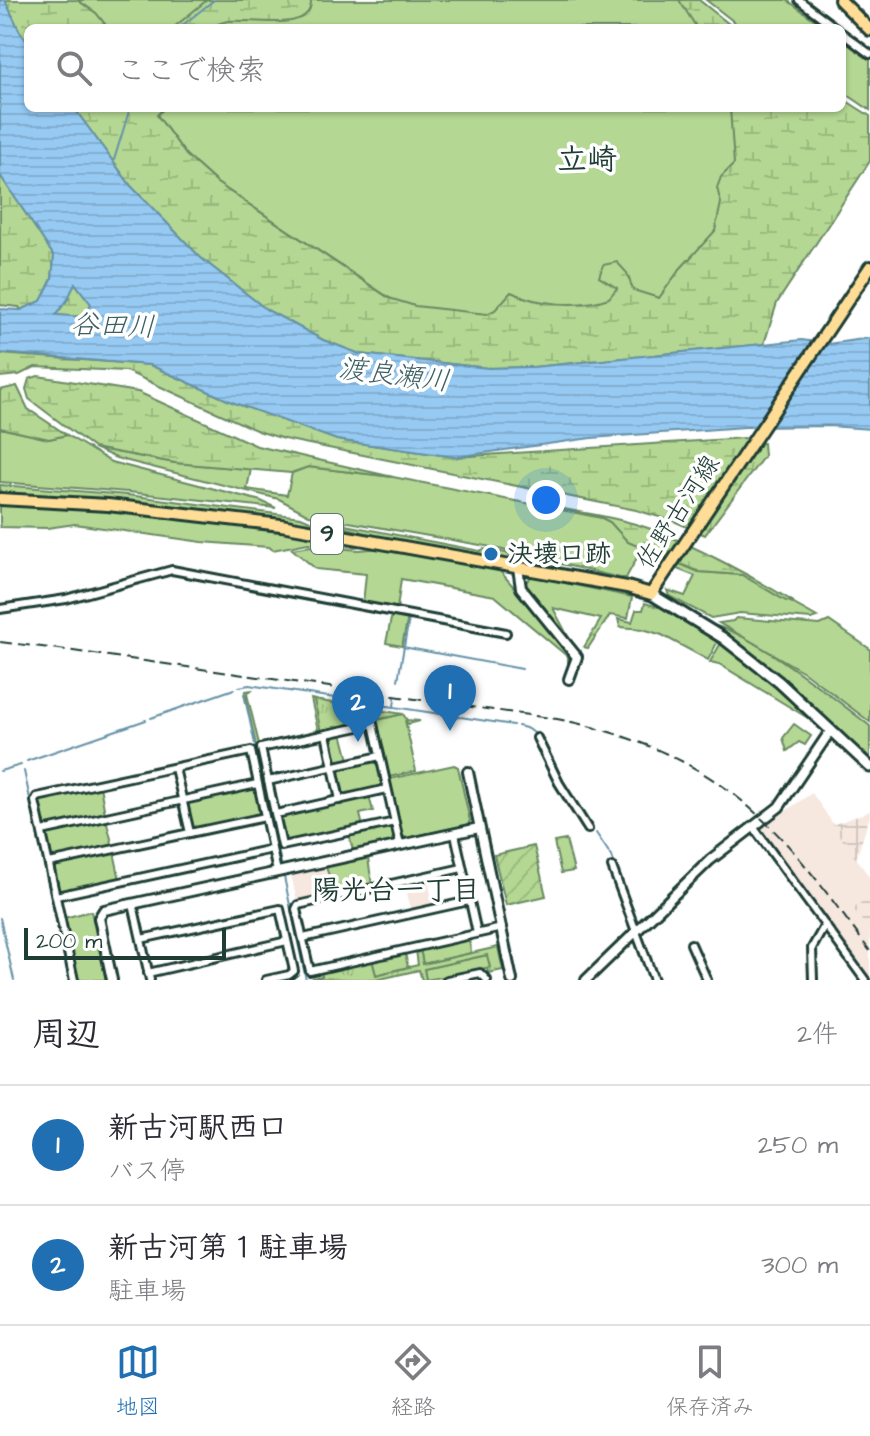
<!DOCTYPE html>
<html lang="ja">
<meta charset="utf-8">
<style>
:root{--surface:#fff;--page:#f7f7f7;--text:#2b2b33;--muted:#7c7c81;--line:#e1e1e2;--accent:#1f6fb2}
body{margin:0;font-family:"Architects Daughter","Klee One",sans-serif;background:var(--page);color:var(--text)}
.scale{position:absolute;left:24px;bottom:20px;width:202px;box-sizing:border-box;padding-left:8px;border:4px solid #1f3d34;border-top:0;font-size:22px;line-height:28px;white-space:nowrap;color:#1f3d34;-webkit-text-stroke:6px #fff;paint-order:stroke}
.you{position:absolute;left:546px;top:500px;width:28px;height:28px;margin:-20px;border:6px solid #fff;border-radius:50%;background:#1a73e8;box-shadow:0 0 0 12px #1a73e833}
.badge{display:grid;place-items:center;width:52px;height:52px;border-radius:50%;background:var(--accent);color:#fff;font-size:26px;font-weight:700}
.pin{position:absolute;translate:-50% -66px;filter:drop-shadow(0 2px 4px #0008)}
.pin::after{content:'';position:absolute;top:42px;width:28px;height:24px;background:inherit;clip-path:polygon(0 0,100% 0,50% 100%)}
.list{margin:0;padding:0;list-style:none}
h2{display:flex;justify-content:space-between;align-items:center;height:104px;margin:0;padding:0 32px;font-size:34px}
h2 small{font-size:26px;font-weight:400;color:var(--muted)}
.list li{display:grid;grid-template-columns:52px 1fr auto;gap:24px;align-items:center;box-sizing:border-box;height:120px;padding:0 32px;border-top:2px solid var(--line)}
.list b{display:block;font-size:30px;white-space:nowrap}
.list p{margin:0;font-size:26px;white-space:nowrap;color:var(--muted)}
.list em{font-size:26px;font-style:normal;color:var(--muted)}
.icon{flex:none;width:44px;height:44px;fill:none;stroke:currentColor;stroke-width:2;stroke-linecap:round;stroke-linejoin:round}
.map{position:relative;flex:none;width:870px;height:980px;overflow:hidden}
.search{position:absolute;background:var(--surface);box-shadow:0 2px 6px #0004;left:24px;right:24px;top:24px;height:88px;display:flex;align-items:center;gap:20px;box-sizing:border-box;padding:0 28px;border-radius:12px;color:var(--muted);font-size:30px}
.sheet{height:344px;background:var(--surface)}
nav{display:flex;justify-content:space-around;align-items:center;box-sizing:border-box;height:112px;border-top:2px solid var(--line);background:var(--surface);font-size:22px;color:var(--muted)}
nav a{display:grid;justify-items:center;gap:4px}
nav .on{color:var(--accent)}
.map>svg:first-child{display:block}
.built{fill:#f6e7df}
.industrial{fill:url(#industrial-grid)}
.grass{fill:#b4d893;stroke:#6a8a64;stroke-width:2}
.wetland{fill:url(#wetland-marsh);stroke:#6a8a64;stroke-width:2}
.park{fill:url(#park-tufts);stroke:#6a8a64;stroke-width:2}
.garden{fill:url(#garden-furrows);stroke:#6a8a64;stroke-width:2}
.water{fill:url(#water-rules);stroke:#6692a7;stroke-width:2;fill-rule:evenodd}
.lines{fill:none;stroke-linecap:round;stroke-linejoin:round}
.stream{stroke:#6692a7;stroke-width:2}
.minor-casing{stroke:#1f3d34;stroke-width:12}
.tertiary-casing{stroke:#1f3d34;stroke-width:14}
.secondary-casing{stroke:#1f3d34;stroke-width:15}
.primary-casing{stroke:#1f3d34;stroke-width:16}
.minor{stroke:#fff;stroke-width:6}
.tertiary{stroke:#fff;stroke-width:8}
.secondary{stroke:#fff;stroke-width:9}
.primary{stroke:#ffdd96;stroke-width:10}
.rail{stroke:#1f3d34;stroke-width:2;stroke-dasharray:12 6;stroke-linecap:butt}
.poi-dot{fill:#1f6fb2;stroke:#fff;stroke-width:3}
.labels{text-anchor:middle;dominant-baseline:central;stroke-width:7;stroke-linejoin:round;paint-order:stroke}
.shield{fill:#fff;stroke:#627771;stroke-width:2}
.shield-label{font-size:24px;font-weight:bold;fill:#1f3d34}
.street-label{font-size:26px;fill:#1f3d34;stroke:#fff}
.poi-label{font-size:26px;font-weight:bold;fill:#1f3d34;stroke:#fff;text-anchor:start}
.water-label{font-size:28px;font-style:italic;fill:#3d6064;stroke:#fff}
.neighbourhood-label{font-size:28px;font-weight:bold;fill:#1f3d34;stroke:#fff}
.quarter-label{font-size:30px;font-weight:bold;fill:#1f3d34;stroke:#fff}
</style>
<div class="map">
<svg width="870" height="980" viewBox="0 0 870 980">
<defs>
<pattern id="industrial-grid" width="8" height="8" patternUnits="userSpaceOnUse" patternTransform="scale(2)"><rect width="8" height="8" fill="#f6e7df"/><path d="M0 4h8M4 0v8" fill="none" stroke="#d2c7c0"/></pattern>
<pattern id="wetland-marsh" width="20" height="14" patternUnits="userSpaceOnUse" patternTransform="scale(2)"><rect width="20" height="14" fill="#b4d893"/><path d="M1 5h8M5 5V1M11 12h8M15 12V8" fill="none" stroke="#9aba7f"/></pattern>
<pattern id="park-tufts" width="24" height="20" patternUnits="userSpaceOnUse" patternTransform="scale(2)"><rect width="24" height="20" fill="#b4d893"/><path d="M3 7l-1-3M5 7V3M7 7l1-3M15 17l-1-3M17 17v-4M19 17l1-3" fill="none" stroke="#9aba7f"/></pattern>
<pattern id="garden-furrows" width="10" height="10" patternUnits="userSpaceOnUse" patternTransform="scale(2)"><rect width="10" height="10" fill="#b4d893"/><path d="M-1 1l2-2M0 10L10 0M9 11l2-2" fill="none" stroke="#9aba7f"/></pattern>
<pattern id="water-rules" width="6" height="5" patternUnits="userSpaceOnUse" patternTransform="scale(2)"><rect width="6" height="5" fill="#96caf3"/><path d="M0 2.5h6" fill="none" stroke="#81aed1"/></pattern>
</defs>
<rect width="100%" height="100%" fill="#fff"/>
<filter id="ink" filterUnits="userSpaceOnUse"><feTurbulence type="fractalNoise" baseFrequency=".0125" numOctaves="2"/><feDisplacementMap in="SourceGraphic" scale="16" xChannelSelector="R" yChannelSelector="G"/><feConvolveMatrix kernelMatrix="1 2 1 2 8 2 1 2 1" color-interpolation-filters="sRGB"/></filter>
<g filter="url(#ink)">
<g class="built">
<polygon points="812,793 870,878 870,980 760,832 761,827 775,815 777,817"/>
<polygon points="326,867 335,893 297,901 291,875"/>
<polygon points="428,879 433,906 411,911 405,884"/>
</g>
<g class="industrial">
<polygon points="870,811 870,816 856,859 832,825"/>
<polygon points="869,897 870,898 870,931 853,909"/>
</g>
<g class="grass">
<polygon points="77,0 699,0 730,28 108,28 96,13"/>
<polygon points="706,0 787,0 826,28 742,28"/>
<polygon points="842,40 870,60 870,110 842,91"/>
<polygon points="164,108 746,108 754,180 658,318 503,323 406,309 217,183 186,155 157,115"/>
<polygon points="0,428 49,439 67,435 111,462 261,501 276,508 128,492 0,482"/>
<polygon points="94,448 175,463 251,469 247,489 287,495 292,473 308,467 393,477 602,518 610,522 628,542 699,572 742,575 817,617 811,619 740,613 711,618 669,596 667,590 685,596 695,576 639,554 626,578 620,578 486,546 309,515 279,499 116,458"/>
<polygon points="0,485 127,495 301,517 322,526 368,538 0,496"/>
<polygon points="0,503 78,507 288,530 369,545 355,547 308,543 273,550 269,547 202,542 75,524 47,528 0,527"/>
<polygon points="314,519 480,551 484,549 506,553 511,557 587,573 600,574 618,580 392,540"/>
<polygon points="311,546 359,550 383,548 499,570 571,653 572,661 568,665 568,657 495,596 401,579 397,609 363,604 366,574 316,569 292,549"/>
<polygon points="532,576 632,597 628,618 610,615 588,648 584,647 601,619 553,608 571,642 527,590 526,582"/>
<polygon points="645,603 658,607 659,605 719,639 708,660 662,635 643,629 620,627 618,619 632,622 636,610 643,610"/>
<polygon points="392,614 408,617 402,646 386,643"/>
<polygon points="736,618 820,625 829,621 870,649 870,722 804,672 719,623 733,621"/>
<path d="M 711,625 C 749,630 837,700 870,726 L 870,763 Z"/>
<polygon points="722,641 821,726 719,664 710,662"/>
<polygon points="253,690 247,694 259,744 318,730 311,699 316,700 321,732 256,746 245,694 246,691"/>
<polygon points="403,714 407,720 420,721 408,724 405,720 416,771 389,777 377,720"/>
<polygon points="342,733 349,760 339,762 334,759 330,740 332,736"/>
<polygon points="373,761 377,764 382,784 379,788 346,795 342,792 338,774 342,768"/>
<polygon points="454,765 458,767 470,821 467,825 406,838 402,835 390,779"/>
<polygon points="100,786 105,814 47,826 43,824 39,803 42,799"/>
<polygon points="251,788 256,791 260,810 258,814 195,828 191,826 187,806 189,802"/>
<polygon points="369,796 373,811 360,814 363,827 289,843 284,840 280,821 284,815"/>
<polygon points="106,819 113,847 55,859 50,857 46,837 49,832"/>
<polygon points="566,840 574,871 561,873 554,842"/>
<polygon points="114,852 120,880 62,892 57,889 53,870 56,865"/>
<polygon points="368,858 372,885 335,893 326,867"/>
<polygon points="91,911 106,980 77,980 64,918"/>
<polygon points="469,939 471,953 423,964 420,949"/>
<polygon points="405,953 408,967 376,975 372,960"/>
<polygon points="487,955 491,967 426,980 424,969"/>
</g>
<g class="wetland">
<polygon points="5,0 77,0 96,13 108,28 28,28 28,43 19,30"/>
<path d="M 207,0 L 311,0 C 313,34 251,18 229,21 C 220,22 213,27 205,28 C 194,29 183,28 173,28 Z"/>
<polygon points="679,0 699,0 734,28 697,28"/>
<path d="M 842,98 L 870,116 L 870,161 L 777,303 L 764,344 L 533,367 L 488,368 L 360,354 L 323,340 L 267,310 L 201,258 L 131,186 L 74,108 L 164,108 L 157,115 L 186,155 L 217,183 L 389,298 L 415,306 L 487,314 L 495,310 L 511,292 C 537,305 580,308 609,298 L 617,288 L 599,277 L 603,265 L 617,262 L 627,273 L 633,290 L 659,298 L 680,269 L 715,231 L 721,203 L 717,188 L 721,177 L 734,164 L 730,108 L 842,108 Z"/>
<polygon points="0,175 54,256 52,279 46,292 41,301 21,310 19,307 0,305"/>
<polygon points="74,282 91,304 84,317 55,315 68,299"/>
<polygon points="0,354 150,365 232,402 337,440 455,457 744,438 763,443 764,456 705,535 676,522 636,510 284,439 258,431 126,371 35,367 19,375 0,377"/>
<polygon points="38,376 138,392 257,446 393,477 308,467 291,473 175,463 94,448 29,399 26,389 29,379"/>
<polygon points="17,386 28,409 67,435 49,439 0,428 0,390"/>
<path d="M 548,506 C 582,513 618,517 651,529 C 696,546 753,577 794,602 L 786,601 L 742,575 L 699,572 L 628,542 L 610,522 L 602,518 Z"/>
</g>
<g class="park">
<polygon points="314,700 403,714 321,732"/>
<polygon points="794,724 811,736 805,745 799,742 787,751 783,738"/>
<polygon points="387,827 392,829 393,837 391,842 353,850 349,835"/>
<polygon points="498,947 503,970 488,973 487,968 490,967 487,955 424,969 426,980 422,980 419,970 376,980 312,978 322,976 321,971 372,960 376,975 418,965 416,950 420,949 423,964"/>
</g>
<polygon class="garden" points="534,846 546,896 506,905 494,855"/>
<path class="water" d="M 0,0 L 5,0 L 19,30 L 28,43 L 28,108 L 74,108 L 131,186 L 201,258 L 267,310 L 323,340 L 360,354 L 488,368 L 533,367 L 802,340 L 828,344 L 870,338 L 870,429 L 829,426 L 745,427 L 591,438 L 455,457 L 337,440 L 232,402 L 150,365 L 0,353 L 0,309 L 21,310 L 41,301 L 52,279 L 54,256 L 0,175 ZM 75,283 L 91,304 L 84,317 L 56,315 L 68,299 Z"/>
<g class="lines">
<g class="stream">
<polyline points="179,28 214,0"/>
<polyline points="114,160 130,108"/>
<polyline points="403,647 522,669"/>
<polyline points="398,680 409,619"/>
<polyline points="239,687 249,685 513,725"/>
<polyline points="244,694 281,863"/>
<polyline points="394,707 395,698"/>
<polyline points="151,718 234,689"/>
<path d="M 518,726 C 545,730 553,761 564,783"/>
<polyline points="27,761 146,720"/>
<polyline points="0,771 21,765"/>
<polyline points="24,771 69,980"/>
<polyline points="475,785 518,980"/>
<polyline points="567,788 592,827"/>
<polyline points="596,833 612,857 636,921"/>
<polyline points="284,877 306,980"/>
<polyline points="0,918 14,980"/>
<polyline points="640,933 658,980"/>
</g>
<defs>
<g id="minor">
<polyline points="799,0 836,28"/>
<polyline points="842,33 870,54"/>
<polyline points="0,609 66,599 172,570 506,633"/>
<polyline points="326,734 340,800"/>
<polyline points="537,738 559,783 588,829"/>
<polyline points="175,768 190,833"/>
<polyline points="268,781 380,756"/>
<polyline points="276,814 387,789"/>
<polyline points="395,822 282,846 261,748 373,724 400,845"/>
<polyline points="754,828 865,980"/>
<polyline points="42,831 257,784"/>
<polyline points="455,834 477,933"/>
<polyline points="49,863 265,817"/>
<polyline points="612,867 654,980"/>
<polyline points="462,868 298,905 296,909 310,971 502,928"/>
<polyline points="56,896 272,849"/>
<polyline points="133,904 150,980"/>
<polyline points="303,938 469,901"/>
<polyline points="141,939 280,909 294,971 289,975 266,980"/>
<polyline points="691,944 707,980"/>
<polyline points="148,973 287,941"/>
<polyline points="74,980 35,801 37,797 251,751 277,872"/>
<polyline points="447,980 480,973 487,980"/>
<polyline points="813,980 812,948 825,925"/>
</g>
<g id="tertiary">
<polyline points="518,568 521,588 577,657 569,679"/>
<polyline points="468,772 512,980"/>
<polyline points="112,980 99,918 104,910 479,828"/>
<polyline points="586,980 710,860 779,807 831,730"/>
</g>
<polyline id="secondary" points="651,594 723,638 779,682 870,767"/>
<g id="primary">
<polyline points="840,0 870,30"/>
<polyline points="0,499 108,505 281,525 627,587 651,594 870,267"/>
</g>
</defs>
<use href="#minor" class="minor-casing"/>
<use href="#tertiary" class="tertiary-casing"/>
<use href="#secondary" class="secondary-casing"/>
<use href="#primary" class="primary-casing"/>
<use href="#minor" class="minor"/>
<use href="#tertiary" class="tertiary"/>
<use href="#secondary" class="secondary"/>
<use href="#primary" class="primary"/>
<path class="rail" d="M 0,642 L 59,649 L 557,719 C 633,734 706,764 762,819 C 803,857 836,906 870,951"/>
</g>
</g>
<circle class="poi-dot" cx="491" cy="554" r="8"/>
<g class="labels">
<rect class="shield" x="311" y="514" width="32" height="40" rx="6"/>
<g class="shield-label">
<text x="327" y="534">9</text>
</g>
<g class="street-label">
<text transform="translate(678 512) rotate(-57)">佐野古河線</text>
</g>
<g class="poi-label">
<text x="507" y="554">決壊口跡</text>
</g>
<g class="water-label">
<text transform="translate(113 326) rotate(2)">谷田川</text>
<text transform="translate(394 375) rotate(7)">渡良瀬川</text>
</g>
<g class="neighbourhood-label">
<text x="396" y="890">陽光台一丁目</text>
</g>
<g class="quarter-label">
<text x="587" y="160">立崎</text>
</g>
</g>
</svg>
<div class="scale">200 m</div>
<div class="you"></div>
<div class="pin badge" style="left:450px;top:731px">1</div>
<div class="pin badge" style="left:358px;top:742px">2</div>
<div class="search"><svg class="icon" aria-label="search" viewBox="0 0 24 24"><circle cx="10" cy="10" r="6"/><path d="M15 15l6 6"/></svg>ここで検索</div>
</div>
<section class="sheet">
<h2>周辺<small>2件</small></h2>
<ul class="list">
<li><span class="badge">1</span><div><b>新古河駅西口</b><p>バス停</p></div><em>250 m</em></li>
<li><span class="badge">2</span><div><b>新古河第１駐車場</b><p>駐車場</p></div><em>300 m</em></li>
</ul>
</section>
<nav>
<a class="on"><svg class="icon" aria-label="map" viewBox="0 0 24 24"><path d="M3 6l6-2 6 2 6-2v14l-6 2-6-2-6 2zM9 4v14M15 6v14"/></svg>地図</a>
<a><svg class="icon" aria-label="directions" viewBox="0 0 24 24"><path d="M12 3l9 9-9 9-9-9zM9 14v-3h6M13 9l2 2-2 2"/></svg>経路</a>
<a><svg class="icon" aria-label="saved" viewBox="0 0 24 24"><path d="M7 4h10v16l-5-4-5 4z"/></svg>保存済み</a>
</nav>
